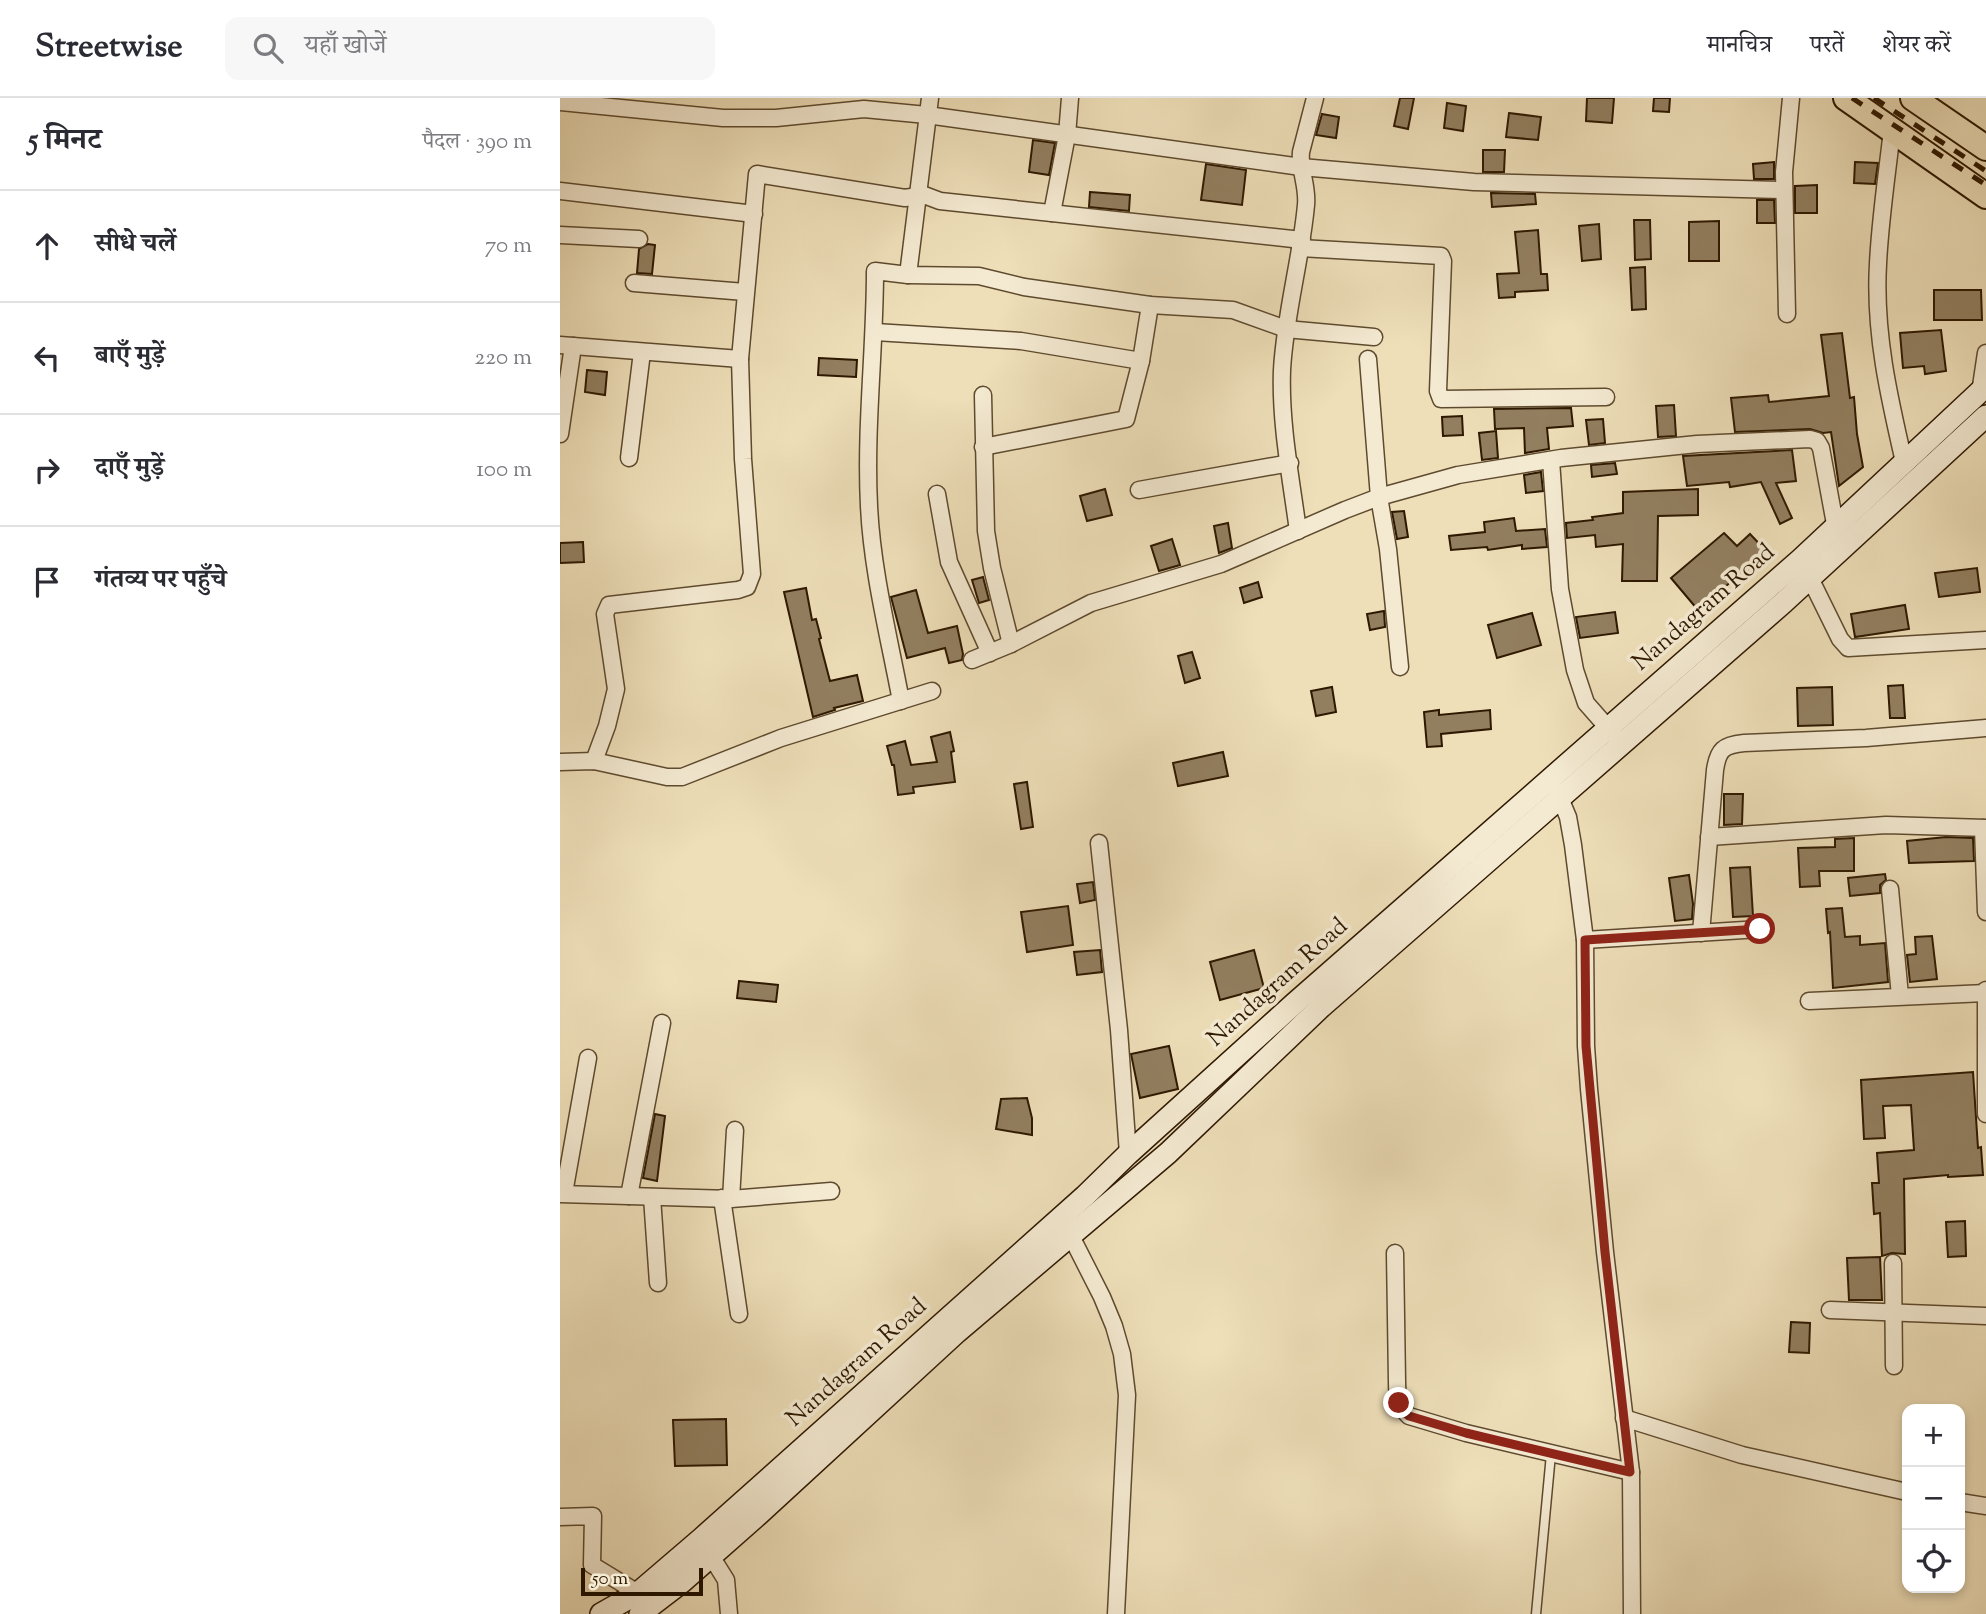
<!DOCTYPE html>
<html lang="hi">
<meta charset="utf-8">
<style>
:root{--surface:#fff;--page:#f7f7f7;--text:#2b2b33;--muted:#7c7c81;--line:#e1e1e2}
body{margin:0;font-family:"Sorts Mill Goudy","Noto Serif Devanagari",serif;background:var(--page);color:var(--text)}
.controls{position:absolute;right:21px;bottom:21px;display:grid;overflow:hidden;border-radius:14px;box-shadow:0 4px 10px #0003}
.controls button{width:63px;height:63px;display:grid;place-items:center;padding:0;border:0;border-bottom:2px solid var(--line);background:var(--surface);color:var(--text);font:35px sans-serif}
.scale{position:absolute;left:21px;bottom:18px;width:122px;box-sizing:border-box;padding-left:7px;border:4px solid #2e1800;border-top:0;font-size:19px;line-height:24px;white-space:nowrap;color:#2e1800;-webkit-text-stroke:5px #f4ead2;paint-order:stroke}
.stop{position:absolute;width:21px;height:21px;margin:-16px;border:5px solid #8f2418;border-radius:50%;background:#fff}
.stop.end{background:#8f2418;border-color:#fff;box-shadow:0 2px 7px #0008}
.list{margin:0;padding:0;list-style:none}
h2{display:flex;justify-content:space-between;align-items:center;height:91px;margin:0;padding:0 28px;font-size:30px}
h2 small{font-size:23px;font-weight:400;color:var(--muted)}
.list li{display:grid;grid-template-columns:46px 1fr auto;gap:21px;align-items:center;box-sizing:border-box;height:112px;padding:0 28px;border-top:2px solid var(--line)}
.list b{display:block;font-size:26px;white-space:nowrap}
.list em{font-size:23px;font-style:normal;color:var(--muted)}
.icon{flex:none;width:38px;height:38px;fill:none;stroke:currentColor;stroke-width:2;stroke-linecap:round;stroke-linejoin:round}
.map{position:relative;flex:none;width:1426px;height:1516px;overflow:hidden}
header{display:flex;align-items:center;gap:42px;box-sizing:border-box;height:98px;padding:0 35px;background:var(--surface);border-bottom:2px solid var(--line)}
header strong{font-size:33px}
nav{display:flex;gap:38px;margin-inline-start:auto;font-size:24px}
.search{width:490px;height:63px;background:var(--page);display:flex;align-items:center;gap:18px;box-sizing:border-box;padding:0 24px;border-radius:14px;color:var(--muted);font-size:26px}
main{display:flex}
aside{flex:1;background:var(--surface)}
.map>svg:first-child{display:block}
.building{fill:#927f60;stroke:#2e1800;stroke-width:2}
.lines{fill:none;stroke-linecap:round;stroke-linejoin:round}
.lane-casing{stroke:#5e4a2e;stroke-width:11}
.street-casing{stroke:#5e4a2e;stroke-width:19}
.secondary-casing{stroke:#2e1800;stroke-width:24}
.primary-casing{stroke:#2e1800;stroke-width:28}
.lane{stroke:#f4ead2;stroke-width:8}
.street{stroke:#f4ead2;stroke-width:16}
.secondary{stroke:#f4ead2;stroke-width:21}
.primary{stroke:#eedfb9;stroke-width:24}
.rail{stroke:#2e1800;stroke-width:5;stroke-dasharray:12 12;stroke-linecap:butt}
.route{stroke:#8f2418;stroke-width:9}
.labels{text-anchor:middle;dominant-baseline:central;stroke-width:7;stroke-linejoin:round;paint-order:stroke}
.street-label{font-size:24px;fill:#2e1800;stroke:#f4ead2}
</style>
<header>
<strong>Streetwise</strong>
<div class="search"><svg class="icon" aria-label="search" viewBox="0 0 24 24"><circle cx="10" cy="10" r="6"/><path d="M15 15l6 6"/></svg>यहाँ खोजें</div>
<nav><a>मानचित्र</a><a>परतें</a><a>शेयर करें</a></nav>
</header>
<main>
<aside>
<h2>5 मिनट<small>पैदल · 390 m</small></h2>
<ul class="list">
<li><svg class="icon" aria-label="ahead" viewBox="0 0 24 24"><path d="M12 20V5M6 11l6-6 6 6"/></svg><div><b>सीधे चलें</b></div><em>70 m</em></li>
<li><svg class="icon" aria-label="left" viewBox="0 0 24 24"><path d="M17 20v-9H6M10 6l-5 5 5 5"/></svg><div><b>बाएँ मुड़ें</b></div><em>220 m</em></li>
<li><svg class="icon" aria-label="right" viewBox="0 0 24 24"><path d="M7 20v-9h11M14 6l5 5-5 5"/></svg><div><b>दाएँ मुड़ें</b></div><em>100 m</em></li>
<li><svg class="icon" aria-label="arrive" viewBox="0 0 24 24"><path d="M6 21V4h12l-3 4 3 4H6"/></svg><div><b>गंतव्य पर पहुँचे</b></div></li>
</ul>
</aside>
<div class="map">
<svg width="1426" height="1516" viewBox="0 0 1426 1516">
<rect width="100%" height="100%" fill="#eedfb9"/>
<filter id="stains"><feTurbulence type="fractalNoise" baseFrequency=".00286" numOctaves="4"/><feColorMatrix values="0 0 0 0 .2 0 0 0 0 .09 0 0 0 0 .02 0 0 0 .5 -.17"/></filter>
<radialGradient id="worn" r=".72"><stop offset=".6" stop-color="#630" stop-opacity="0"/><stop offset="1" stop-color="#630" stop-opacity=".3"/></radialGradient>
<g class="building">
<polygon points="840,0 854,0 848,31 834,28"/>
<polygon points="1027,0 1054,0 1052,25 1026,23"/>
<polygon points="1094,0 1110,0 1109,14 1093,13"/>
<polygon points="887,5 906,8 903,33 884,30"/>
<polygon points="949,15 981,19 978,42 946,39"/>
<polygon points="762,16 779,19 776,40 756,37"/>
<polygon points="473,42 495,45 489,77 469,74"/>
<polygon points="923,52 945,52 944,74 923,74"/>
<polygon points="1214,64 1214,81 1194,81 1193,66"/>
<polygon points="1295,64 1318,65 1315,86 1294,85"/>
<polygon points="646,66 686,72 682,107 641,102"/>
<polygon points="1257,87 1257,115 1235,115 1235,88"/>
<polygon points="530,94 570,97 569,113 529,109"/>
<polygon points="931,95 975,96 976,106 932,109"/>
<polygon points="1197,102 1214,102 1215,125 1197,125"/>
<polygon points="1074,122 1090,122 1091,161 1075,162"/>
<polygon points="1159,123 1159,163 1129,163 1129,124"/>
<polygon points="1039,126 1041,161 1022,163 1019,128"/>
<polygon points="978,132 981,176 987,176 988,192 955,194 955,199 939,200 937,176 959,175 955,134"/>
<polygon points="88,146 95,147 92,176 77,175 79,151"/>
<polygon points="1085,169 1086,211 1072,212 1070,170"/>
<polygon points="1374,192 1421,192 1422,222 1374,222"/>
<polygon points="1381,232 1386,273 1365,276 1364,268 1343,270 1340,235"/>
<polygon points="1282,235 1290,300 1294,299 1297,336 1303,369 1279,388 1271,334 1263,335 1250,331 1175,334 1171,300 1208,297 1209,304 1269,298 1261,237"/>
<polygon points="259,260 297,262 296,279 258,277"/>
<polygon points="27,272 47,274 45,297 25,294"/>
<polygon points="1114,307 1116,338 1098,339 1096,308"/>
<polygon points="1011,310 1013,328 987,330 989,351 965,355 964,330 935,331 934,311"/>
<polygon points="902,318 903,337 883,338 882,319"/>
<polygon points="1043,321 1045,345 1029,347 1026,322"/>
<polygon points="936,333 938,360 922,362 919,335"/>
<polygon points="1232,352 1236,383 1216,385 1232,420 1220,426 1201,384 1170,389 1169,384 1127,388 1123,358"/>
<polygon points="1055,365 1057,376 1032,379 1031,367"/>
<polygon points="981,374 983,393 966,395 964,377"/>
<polygon points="545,391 552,417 527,423 520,398"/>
<polygon points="1138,391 1138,417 1098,418 1097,483 1062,483 1063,446 1036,449 1035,437 1007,440 1006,425 1033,422 1032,419 1063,415 1063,394"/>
<polygon points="844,413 848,439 837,441 832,414"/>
<polygon points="954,420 956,433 985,431 987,449 962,451 962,447 928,452 927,449 891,452 889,438 925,434 924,424"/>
<polygon points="668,425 672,450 659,455 654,428"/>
<polygon points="1164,435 1177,448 1190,436 1207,454 1175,484 1173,482 1138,512 1111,480"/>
<polygon points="612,441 620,467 599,473 591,448"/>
<polygon points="23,444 24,464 0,465 0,445"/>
<polygon points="1417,470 1420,494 1379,499 1375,475"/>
<polygon points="423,479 429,502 419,505 412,482"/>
<polygon points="698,484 702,499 684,505 680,490"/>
<polygon points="246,490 252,522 256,521 261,540 259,541 270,583 297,577 303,603 274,610 275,612 253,619 224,494"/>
<polygon points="356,492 368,535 397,528 403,556 402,562 389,565 385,550 347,560 331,499"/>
<polygon points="1345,507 1349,531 1295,539 1291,516"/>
<polygon points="824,513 825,529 810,532 807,516"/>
<polygon points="1055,514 1058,535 1020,540 1016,519"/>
<polygon points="972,515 981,547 937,560 928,527"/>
<polygon points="632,554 640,580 625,585 618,558"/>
<polygon points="1343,587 1345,620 1330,620 1328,588"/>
<polygon points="772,589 776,614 756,618 751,593"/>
<polygon points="1272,589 1273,627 1238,628 1237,590"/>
<polygon points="879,612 879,617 930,612 931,631 881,636 882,648 867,649 864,614"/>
<polygon points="390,634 394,653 391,654 395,684 353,689 354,695 338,697 334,667 332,667 327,648 345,643 351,667 377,664 371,639"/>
<polygon points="663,654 668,678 618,688 613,665"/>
<polygon points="467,684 473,729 461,731 454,686"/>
<polygon points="1164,696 1183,696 1182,726 1164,727"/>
<polygon points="1386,739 1413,740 1414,763 1349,765 1347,743"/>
<polygon points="1294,740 1294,773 1259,773 1260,788 1240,789 1238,750 1275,749 1275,741"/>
<polygon points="1190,769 1193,818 1173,819 1170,770"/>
<polygon points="1325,776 1326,782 1320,787 1320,795 1290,798 1288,780"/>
<polygon points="1129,777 1133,806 1132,821 1115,823 1109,780"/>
<polygon points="533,784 535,802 520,805 517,786"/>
<polygon points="508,808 513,847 467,854 461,814"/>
<polygon points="1282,810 1285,839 1300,838 1300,847 1325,845 1328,884 1273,890 1270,834 1268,835 1266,811"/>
<polygon points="1372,838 1377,881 1350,884 1347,857 1356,856 1355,839"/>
<polygon points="540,852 542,874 517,877 514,854"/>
<polygon points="694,852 704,890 660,902 650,864"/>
<polygon points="179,883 218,887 216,904 177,900"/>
<polygon points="609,948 618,991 580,1000 571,956"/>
<polygon points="1413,974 1418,1050 1421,1049 1423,1077 1388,1079 1388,1077 1344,1081 1345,1156 1332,1155 1322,1158 1320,1115 1314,1116 1312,1085 1319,1085 1317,1055 1354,1052 1351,1007 1323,1008 1325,1040 1304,1041 1301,982"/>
<polygon points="467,1000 472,1020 472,1037 436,1031 441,1001"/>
<polygon points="95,1016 105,1018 97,1083 83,1080"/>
<polygon points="1405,1123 1406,1158 1388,1159 1386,1124"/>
<polygon points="1320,1159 1322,1202 1289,1202 1287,1160"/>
<polygon points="1231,1224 1250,1225 1249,1255 1229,1254"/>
<polygon points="166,1321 167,1367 115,1368 113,1322"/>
</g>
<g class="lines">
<defs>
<polyline id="lane" points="976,1516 991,1356"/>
<g id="street">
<polyline points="0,4 163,20 216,20 304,11 367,17 741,69 914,84 1224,92"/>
<path d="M 1332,32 C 1327,77 1320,122 1318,166 C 1314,234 1329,299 1344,364"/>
<polyline points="0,93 194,116"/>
<polyline points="492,115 507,37 510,0"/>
<polyline points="0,137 79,141"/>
<polyline points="740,150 881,158 883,163 878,293 881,301 1046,299"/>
<polyline points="348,177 370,0"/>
<polyline points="74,185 185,194"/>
<polyline points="1227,216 1224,74 1231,0"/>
<polyline points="315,234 461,243 581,263"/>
<polyline points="0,247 180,261"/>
<polyline points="808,261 819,399 828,451 840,569"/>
<polyline points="1420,295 1426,255"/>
<polyline points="423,297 426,433 432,470 451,546"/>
<polyline points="0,336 13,248"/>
<polyline points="423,349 566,321 581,263 590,207"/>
<polyline points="69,360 82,254"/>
<polyline points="991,362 1000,491 1015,572 1026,605 1055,638"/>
<polyline points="579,392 730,365"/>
<polyline points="377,396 389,464 430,555"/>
<path d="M 738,433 C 731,380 720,325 722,272 C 725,216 741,162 746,107 C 748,88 739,72 741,54 L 755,0"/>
<polyline points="1250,480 1280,541 1288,550 1426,542"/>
<polyline points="412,562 451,546 531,505 661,466 785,412 819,399 898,377 1001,360 1137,346 1250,341 1257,343 1261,350 1275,426"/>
<path d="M 341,603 C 329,539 312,473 309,408 C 305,330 315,251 315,173 L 348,177 L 419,178 L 464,189 L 590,207 L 673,212 L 726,231 L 814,239"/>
<polyline points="34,663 47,628 56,591 45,516 49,507 178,492 187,489 192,476 183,361 180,261 197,76 345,100 364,97 380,103 742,142"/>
<polyline points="0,664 34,663 107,679 122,679 221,640 372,593"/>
<polyline points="997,693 1008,719 1013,747 1025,842 1026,948 1029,991 1045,1154 1071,1374 1072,1516"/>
<polyline points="1423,730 1426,814"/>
<polyline points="1149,739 1326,727 1426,730"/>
<polyline points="539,745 559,932 568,1056"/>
<polyline points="1330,791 1340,898"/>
<path d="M 1141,835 L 1155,672 C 1158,652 1163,647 1184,645 L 1306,640 L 1426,630"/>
<polyline points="1025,842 1200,831"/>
<polyline points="1426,892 1426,1016"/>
<polyline points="1249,903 1426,895"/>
<polyline points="4,1095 28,960"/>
<polyline points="0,1096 171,1101 271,1093"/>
<polyline points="69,1098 102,925"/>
<polyline points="92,1099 98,1185"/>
<polyline points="162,1100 179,1216"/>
<polyline points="171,1101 175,1032"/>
<polyline points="510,1136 542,1199 554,1228 562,1256 567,1297 556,1516"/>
<path d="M 835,1155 L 837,1283 C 837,1297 838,1308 849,1318 L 906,1335 L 1071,1374"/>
<polyline points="1333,1165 1334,1268"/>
<polyline points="1270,1212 1426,1218"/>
<polyline points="1064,1320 1182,1357 1347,1394"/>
<polyline points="1400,1404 1426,1408"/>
<polyline points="0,1419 33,1418 32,1467 78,1495"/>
<polyline points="151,1458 166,1482 169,1516"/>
</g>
<g id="secondary">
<polyline points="41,1516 78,1495 141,1441 525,1098 568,1056 735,905 1240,462 1426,288"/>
<polyline points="80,1516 122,1484 199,1416 397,1234 608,1055 761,909 1224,504 1426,318"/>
</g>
<g id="primary">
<polyline points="1286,0 1426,98"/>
<polyline points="1353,0 1426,50"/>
</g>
</defs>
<use href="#lane" class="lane-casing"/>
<use href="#street" class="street-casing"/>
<use href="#secondary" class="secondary-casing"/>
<use href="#primary" class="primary-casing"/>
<use href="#lane" class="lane"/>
<use href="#street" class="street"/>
<use href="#secondary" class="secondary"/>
<use href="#primary" class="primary"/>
<g class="rail">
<polyline points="1292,0 1426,87"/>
<polyline points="1314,0 1426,73"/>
</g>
</g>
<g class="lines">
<polyline class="route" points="839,1305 842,1312 849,1318 906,1335 1070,1374 1045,1154 1030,991 1026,948 1025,842 1200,831"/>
</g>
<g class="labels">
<g class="street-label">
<text transform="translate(1144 510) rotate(-41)">Nandagram Road</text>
<text transform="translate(718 885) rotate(-42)">Nandagram Road</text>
<text transform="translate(297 1265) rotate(-42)">Nandagram Road</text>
</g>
</g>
<rect width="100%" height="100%" filter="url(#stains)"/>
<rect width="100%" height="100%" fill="url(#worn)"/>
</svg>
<div class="controls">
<button>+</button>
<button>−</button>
<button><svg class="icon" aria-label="locate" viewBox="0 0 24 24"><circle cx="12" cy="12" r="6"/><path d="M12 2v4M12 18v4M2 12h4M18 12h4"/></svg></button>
</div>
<div class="scale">50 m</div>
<div class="stop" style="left:1200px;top:831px"></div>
<div class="stop end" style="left:839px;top:1305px"></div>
</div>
</main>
